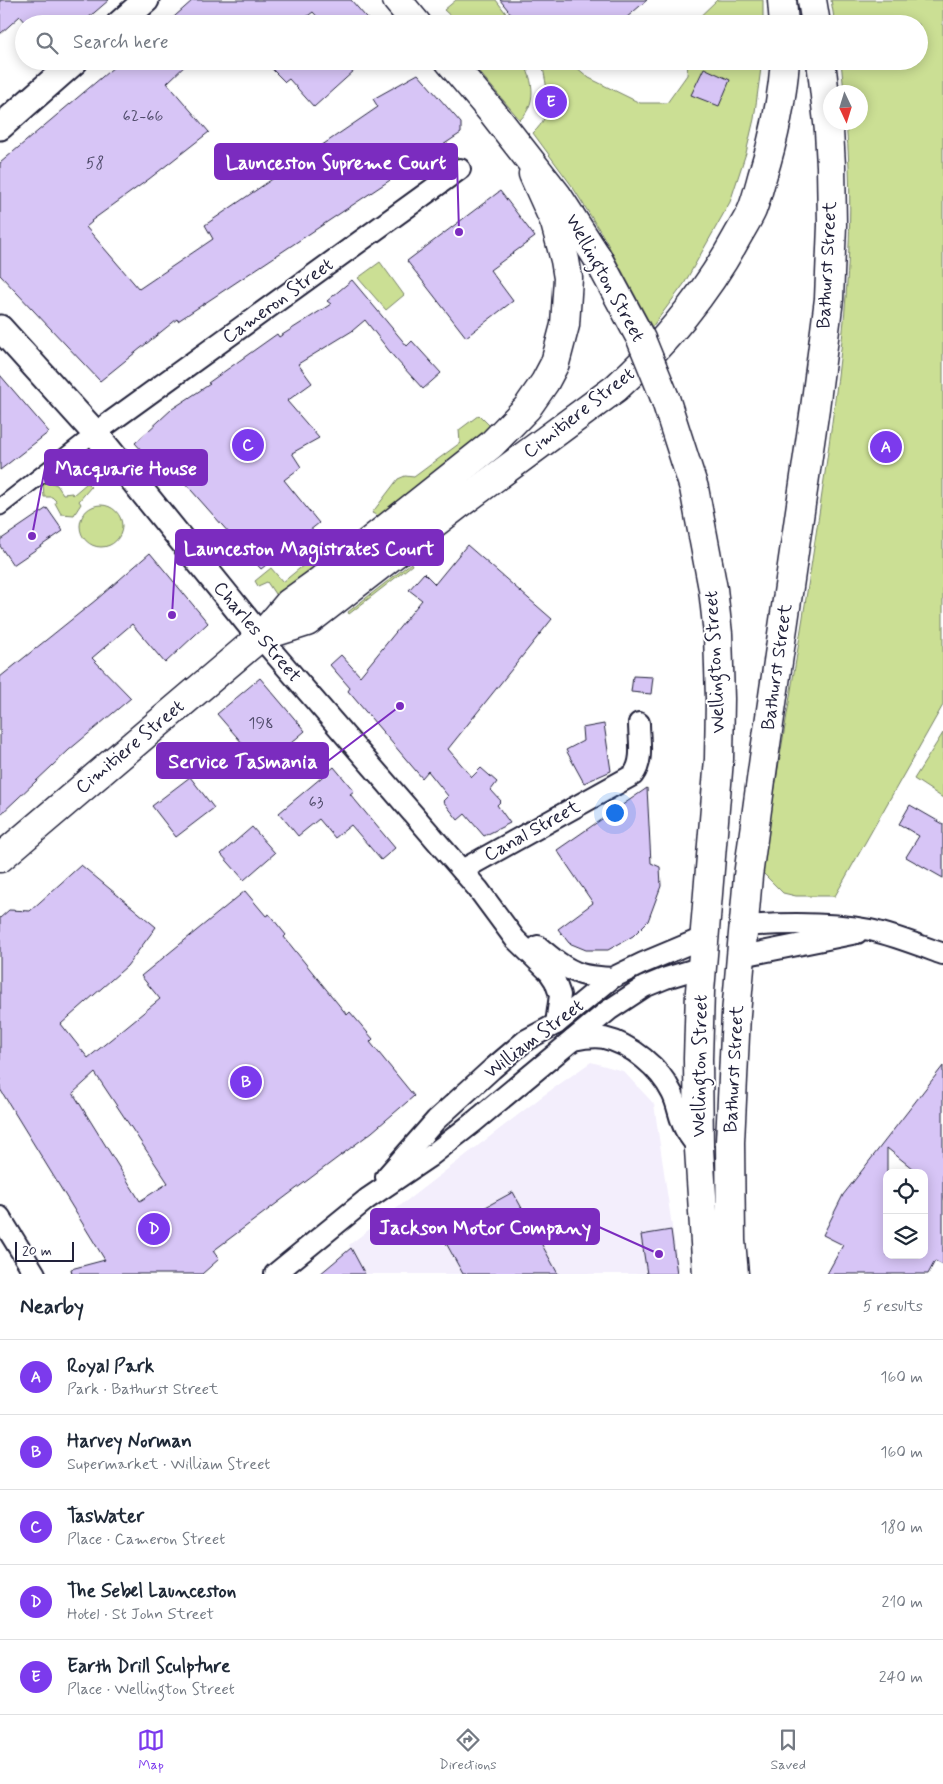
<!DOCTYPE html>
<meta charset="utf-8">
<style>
:root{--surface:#fff;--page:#f2f2f3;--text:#1f2937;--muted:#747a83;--line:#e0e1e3;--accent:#7c3aed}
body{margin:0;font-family:Mynerve,sans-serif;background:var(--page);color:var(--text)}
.controls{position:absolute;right:15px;bottom:15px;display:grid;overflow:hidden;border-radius:10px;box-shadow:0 2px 12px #0003}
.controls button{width:45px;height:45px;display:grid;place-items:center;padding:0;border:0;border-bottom:1px solid var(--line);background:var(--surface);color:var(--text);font:25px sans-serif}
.compass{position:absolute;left:823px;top:85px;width:45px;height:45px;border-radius:50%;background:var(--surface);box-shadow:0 2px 12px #0003;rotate:176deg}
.scale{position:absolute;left:15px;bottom:12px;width:59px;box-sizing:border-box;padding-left:5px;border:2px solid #22223b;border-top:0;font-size:14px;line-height:18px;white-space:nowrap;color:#22223b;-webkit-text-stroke:4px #fff;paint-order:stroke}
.you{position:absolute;left:614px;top:812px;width:18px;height:18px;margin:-12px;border:4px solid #fff;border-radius:50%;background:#1a73e8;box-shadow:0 0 0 8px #1a73e833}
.badge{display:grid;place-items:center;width:32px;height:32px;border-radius:50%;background:var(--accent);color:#fff;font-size:16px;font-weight:700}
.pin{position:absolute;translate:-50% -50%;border:2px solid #fff;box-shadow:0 1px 5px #0006}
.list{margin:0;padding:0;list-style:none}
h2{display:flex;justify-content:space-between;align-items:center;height:65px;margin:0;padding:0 20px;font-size:21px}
h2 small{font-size:16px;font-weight:400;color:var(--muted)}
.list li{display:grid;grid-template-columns:32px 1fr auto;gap:15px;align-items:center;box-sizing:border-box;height:75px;padding:0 20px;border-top:1px solid var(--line)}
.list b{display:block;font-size:19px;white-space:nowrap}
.list p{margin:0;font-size:16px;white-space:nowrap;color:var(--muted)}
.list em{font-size:16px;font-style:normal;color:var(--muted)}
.icon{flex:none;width:28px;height:28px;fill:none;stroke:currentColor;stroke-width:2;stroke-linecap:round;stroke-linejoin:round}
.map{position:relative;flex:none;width:943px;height:1274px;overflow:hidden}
.search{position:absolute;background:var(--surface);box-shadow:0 2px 12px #0003;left:15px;right:15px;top:15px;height:55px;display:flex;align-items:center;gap:12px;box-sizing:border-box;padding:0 18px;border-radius:28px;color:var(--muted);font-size:19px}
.sheet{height:440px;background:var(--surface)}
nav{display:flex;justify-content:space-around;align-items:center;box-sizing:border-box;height:70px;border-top:1px solid var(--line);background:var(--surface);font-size:14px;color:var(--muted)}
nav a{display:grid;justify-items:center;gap:2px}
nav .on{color:var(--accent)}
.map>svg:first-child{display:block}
.built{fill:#f3eefc}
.green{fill:#cbdf94;stroke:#768068}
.building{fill:#d7c5f6;stroke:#22223b;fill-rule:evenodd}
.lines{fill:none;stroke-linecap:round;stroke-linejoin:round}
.pedestrian-casing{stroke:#22223b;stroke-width:19}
.minor-casing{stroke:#22223b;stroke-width:24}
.tertiary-casing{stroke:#22223b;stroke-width:29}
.secondary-casing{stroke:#22223b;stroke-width:31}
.trunk-casing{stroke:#22223b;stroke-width:31}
.pedestrian{stroke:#fff;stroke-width:15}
.minor{stroke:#fff;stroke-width:20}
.tertiary{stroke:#fff;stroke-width:25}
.secondary{stroke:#fff;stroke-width:28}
.trunk{stroke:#fff;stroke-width:28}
.trunk-bridge-casing{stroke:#22223b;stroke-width:31;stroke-linecap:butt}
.trunk-bridge{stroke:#fff;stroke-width:28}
.labels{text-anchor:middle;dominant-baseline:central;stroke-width:4;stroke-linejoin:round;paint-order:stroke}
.number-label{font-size:16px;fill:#4f4b6a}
.street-label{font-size:19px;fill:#22223b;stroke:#fff}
.leader{fill:none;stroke:#7b2cbf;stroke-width:2}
.callout-dot{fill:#7b2cbf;stroke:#fff;stroke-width:2}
.callout{fill:#7b2cbf;stroke:#7b2cbf;stroke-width:2}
.callout-label{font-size:20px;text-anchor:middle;font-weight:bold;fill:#fff}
</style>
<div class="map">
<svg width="943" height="1274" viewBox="0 0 943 1274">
<rect width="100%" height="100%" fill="#fff"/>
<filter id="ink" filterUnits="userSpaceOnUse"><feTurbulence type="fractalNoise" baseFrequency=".02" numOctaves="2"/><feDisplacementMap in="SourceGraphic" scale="10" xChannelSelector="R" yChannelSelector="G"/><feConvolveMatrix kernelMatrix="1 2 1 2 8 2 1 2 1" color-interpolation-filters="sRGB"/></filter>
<g filter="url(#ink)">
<polygon class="built" points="591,1062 623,1071 654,1104 679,1274 365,1274 349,1245 544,1095"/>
<g class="green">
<path d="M 456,0 L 496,0 L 514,24 C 507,24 504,20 498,18 C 486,15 472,19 460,22 L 456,21 L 444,10 Z"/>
<polygon points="717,0 763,0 763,24 692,24"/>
<path d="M 831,0 L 943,0 L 943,705 L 835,896 L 796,896 L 783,893 L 761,871 C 783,736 807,601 826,466 C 842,352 857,238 846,123 L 860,122 L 860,92 L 844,92 L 841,61 L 919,61 L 919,24 L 835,24 Z"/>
<path d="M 470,61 L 523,61 C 534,82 537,103 520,120 Z"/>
<path d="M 549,61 L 569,61 L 589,78 L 640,103 L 667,103 L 687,75 L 688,61 L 762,61 L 754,119 L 746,153 L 730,202 L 684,284 L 652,327 L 605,239 L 572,186 L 533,133 C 555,113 547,92 543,67 Z"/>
<polygon points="380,262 404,295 386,310 358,278"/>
<polygon points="479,415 491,427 451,463 380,517 372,513 398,479 405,476 414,477 460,443 459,430"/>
<polygon points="47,481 57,485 63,494 72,493 73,495 87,483 91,487 79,501 81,504 74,515 61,514 55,503 56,501 52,497 44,497 43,485"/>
<circle cx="101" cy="526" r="21"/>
<polygon points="332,542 320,562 287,587 275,594 267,582 258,586 255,581 271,568 283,582"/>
<polygon points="411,563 412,565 349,614 348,612"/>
<polygon points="943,733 943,798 914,779"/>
</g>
<g class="building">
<polygon points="0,0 109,0 81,24 27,24 20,16 0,34"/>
<polygon points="193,0 351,0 372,24 324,24 313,12 297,24 166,24"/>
<polygon points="500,0 647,0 619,24 519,24"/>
<polygon points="121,61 190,61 167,83 209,132 149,179 91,221 92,222 86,227 139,289 213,239 205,225 378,107 373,99 418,74 461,123 461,133 178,321 177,319 100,381 0,275 0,163"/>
<polygon points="264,61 365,61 314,107 289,79 285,82"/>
<polygon points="704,68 730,80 719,106 691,95"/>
<polygon points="500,191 535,237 490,270 513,301 466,337 407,261"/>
<polygon points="352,280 407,346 412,341 441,373 423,389 394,357 365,320 352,331 298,364 312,383 287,401 319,438 292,453 301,467 284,480 319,523 261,569 160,455 152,462 135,443 172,409 210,384 208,383 277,334 279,337 331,304 327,301"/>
<polygon points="0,375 49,432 0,470"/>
<polygon points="47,508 63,531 13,565 0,546 0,540"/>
<polygon points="467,545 552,619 448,749 472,777 481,768 497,782 491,790 501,801 497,805 510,823 484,836 465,814 458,820 443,801 448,796 428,771 422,778 348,691 350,688 330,665 341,655 360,676 422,600 409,590 424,573 435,584"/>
<polygon points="150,553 208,623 165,663 132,624 92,658 131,698 69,750 0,815 0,677 96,600"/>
<polygon points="633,676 653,677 651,694 631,692"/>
<polygon points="260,678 305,731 263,767 217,714"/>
<polygon points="604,724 611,771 584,783 566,750 583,741 582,728"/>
<polygon points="334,767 354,791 350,794 395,848 381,860 351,825 335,838 319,819 298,836 279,813"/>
<polygon points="190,777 214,808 176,837 152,806"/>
<polygon points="647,788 651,863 660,867 661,886 648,921 633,936 608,950 586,950 569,943 558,929 593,903 557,850"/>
<polygon points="910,805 943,824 943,878 906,857 919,836 899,824"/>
<polygon points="252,827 275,853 244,880 221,854"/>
<path d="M 81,865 L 156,927 L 127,966 L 61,1024 L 88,1058 L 160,999 L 141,976 L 245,891 L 266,916 L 269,914 L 286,935 L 284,937 L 347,1015 L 350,1012 L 373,1039 L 370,1042 L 414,1096 L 372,1132 L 213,1251 L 219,1259 L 202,1274 L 72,1274 L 71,1269 L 105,1260 L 0,1089 L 0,918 L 9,910 L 30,911 ZM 95,1073 L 168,1183 L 140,1201 L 73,1093 Z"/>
<path d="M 943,1066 L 943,1265 L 935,1261 L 928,1274 L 827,1274 L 843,1245 L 823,1235 L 843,1195 ZM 887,1148 L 918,1173 L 924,1173 L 924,1255 L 887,1255 Z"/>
<polygon points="513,1192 558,1274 463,1274 440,1232"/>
<polygon points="671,1230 677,1274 647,1274 641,1235"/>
<polygon points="351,1248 365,1274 320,1274"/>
</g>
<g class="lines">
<defs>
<polyline id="pedestrian" points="0,507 95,433"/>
<g id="minor">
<polyline points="95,433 460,169"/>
<polyline points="260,637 478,889 515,939 549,972 555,981 560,995 556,1024"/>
<path d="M 462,870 L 633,775 C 644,761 639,740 639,723"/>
<path d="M 744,926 C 786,923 829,922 870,930 C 893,935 921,946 943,954"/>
<path d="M 538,946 C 551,957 565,969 581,974 C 591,977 602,977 612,978"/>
<polyline points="742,956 857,933"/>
<path d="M 573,1040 C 583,1038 593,1036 604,1038 C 631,1044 660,1068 672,1093 C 678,1104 679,1119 685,1129 C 689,1136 694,1142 699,1149"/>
<polyline points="386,1177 436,1120 492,1069 526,1040 556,1024 612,978 643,963 705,937"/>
<polyline points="0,1217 35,1274"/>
<polyline points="275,1274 367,1199 429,1157 475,1121 609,1010 644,987 666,978 702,967"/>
</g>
<g id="tertiary">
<polyline points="119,24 146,0"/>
<polyline points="0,127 75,61"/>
<polyline points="0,328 95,433 260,637"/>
</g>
<g id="secondary">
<polyline points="782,0 784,24"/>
<path d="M 260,637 L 307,622 L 458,505 L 616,388 C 664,344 706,294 737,237 C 742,228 748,219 752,210 C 756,200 759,188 762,177 C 774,139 782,101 785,61"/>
<polyline points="0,858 260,637 289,603 321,580 491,445 527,408 545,382 555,363 565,325 568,278 565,260 555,223 533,174"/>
</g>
<g id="trunk">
<polyline points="397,0 417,24"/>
<polyline points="812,0 816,24"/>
<polyline points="449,61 493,113 557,195 597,257"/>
<polyline points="665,398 694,488 713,589 718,634 720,699 719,759 700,991 698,1059 699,1149 707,1274"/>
<polyline points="734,1274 731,1241 730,1142 736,1014 748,876 764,758 815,408 829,299 832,225 831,166 829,131 821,61"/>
</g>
</defs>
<use href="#pedestrian" class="pedestrian-casing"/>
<use href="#minor" class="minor-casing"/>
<use href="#tertiary" class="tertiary-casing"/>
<use href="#secondary" class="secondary-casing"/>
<use href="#trunk" class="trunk-casing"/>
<use href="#pedestrian" class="pedestrian"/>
<use href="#minor" class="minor"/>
<use href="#tertiary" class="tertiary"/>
<use href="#secondary" class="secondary"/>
<use href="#trunk" class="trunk"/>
<defs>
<polyline id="trunk-bridge" points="597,257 641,339 665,398"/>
</defs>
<use href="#trunk-bridge" class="trunk-bridge-casing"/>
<use href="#trunk-bridge" class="trunk-bridge"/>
</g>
</g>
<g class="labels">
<g class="number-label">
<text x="143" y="116">62-66</text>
<text x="95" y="163">58</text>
<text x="261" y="723">198</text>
<text x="316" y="802">63</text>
</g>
<g class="street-label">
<text transform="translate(827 265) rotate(-87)">Bathurst Street</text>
<text transform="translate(605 278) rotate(61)">Wellington Street</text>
<text transform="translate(278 301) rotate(-36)">Cameron Street</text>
<text transform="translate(579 413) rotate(-38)">Cimitiere Street</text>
<text transform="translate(257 632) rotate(50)">Charles Street</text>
<text transform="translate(715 662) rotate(-93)">Wellington Street</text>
<text transform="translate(777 667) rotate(-82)">Bathurst Street</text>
<text transform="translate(130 747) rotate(-40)">Cimitiere Street</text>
<text transform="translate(532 831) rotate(-29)">Canal Street</text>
<text transform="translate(534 1039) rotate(-37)">William Street</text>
<text transform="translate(700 1066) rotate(-89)">Wellington Street</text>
<text transform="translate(734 1069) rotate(-87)">Bathurst Street</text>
</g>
</g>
<path class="leader" d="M459 232L457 162M32 536L45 468M172 615L176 548M400 706L328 761M659 1254L599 1227"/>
<g class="callout-dot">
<circle cx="459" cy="232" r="5"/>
<circle cx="32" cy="536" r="5"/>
<circle cx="172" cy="615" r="5"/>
<circle cx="400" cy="706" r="5"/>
<circle cx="659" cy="1254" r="5"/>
</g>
<g class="callout">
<rect x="215" y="144" width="242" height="35" rx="5"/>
<rect x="45" y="450" width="162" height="35" rx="5"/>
<rect x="176" y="530" width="267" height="35" rx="5"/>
<rect x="157" y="743" width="171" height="35" rx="5"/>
<rect x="371" y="1209" width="228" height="35" rx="5"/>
</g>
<g class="callout-label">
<text x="336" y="169">Launceston Supreme Court</text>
<text x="126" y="475">Macquarie House</text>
<text x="309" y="555">Launceston Magistrates Court</text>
<text x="243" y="768">Service Tasmania</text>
<text x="485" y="1234">Jackson Motor Company</text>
</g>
</svg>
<div class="controls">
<button><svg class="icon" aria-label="locate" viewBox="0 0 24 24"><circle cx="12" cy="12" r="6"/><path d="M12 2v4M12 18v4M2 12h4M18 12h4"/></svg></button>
<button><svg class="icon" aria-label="layers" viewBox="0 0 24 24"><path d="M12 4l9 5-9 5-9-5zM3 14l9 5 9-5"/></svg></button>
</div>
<svg class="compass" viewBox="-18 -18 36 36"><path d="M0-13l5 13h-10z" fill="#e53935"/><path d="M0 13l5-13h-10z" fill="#747a83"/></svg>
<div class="scale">20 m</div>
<div class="you"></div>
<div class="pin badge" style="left:886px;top:447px">A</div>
<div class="pin badge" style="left:246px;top:1082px">B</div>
<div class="pin badge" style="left:248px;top:445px">C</div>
<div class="pin badge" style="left:154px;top:1229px">D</div>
<div class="pin badge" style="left:551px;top:102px">E</div>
<div class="search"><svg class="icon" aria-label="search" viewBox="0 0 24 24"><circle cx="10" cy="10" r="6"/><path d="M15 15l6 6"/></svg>Search here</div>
</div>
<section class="sheet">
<h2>Nearby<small>5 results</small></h2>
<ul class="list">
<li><span class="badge">A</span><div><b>Royal Park</b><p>Park · Bathurst Street</p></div><em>160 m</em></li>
<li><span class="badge">B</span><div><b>Harvey Norman</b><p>Supermarket · William Street</p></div><em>160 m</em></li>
<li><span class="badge">C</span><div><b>TasWater</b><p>Place · Cameron Street</p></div><em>180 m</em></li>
<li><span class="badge">D</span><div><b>The Sebel Launceston</b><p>Hotel · St John Street</p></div><em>210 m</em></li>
<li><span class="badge">E</span><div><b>Earth Drill Sculpture</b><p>Place · Wellington Street</p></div><em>240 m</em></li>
</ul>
</section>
<nav>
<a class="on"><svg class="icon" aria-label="map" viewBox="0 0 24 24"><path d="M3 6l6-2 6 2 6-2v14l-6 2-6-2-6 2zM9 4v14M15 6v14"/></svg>Map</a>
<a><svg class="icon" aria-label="directions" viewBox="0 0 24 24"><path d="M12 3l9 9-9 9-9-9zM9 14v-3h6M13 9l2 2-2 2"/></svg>Directions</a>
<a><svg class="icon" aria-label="saved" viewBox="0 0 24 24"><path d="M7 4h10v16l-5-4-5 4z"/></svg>Saved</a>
</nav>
